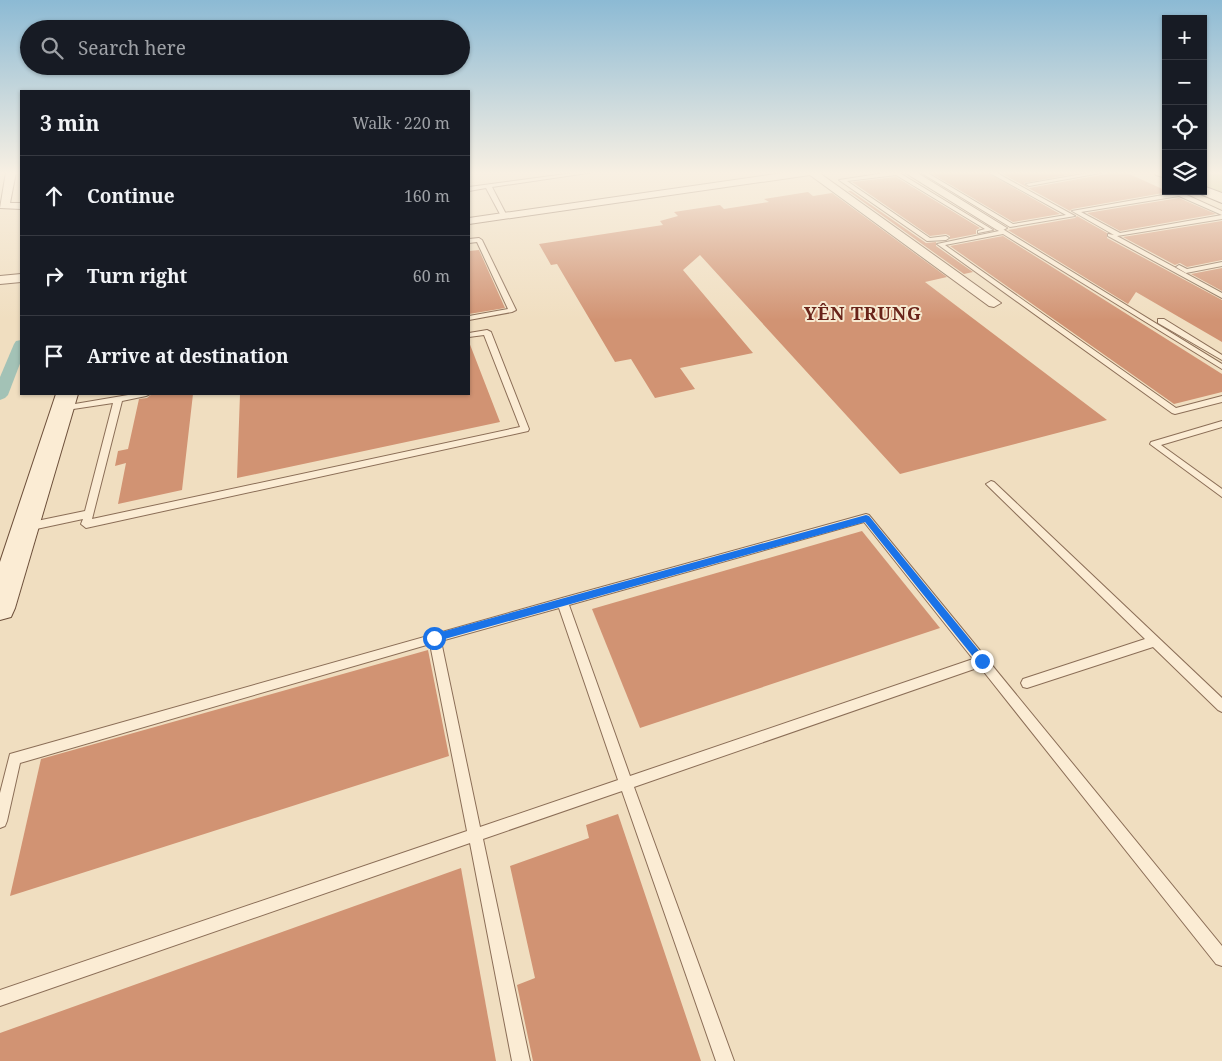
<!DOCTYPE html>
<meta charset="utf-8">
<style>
:root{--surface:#171b24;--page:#242831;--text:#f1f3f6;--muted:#9ea1a6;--line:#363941}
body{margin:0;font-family:"Noto Serif",serif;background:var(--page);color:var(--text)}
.controls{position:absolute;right:15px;top:15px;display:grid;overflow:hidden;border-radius:0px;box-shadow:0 1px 4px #0004}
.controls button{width:45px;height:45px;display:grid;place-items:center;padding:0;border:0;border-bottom:1px solid var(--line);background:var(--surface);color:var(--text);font:25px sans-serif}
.stop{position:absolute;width:15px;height:15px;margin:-11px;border:4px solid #1a73e8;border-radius:50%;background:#fff}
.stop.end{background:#1a73e8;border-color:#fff;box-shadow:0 1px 5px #0008}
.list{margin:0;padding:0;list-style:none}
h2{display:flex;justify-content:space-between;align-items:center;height:65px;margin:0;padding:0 20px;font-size:21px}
h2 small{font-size:16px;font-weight:400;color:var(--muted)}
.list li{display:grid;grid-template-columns:32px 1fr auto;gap:15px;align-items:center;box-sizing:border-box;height:80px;padding:0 20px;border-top:1px solid var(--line)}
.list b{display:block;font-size:19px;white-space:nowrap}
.list em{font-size:16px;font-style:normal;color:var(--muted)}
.icon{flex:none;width:28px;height:28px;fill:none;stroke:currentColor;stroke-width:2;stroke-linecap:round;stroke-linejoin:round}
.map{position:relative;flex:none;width:1222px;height:1061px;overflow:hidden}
.search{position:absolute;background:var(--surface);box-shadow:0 1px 4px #0004;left:20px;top:20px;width:450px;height:55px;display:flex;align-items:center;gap:12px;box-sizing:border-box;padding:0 18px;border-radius:28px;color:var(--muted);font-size:19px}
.panel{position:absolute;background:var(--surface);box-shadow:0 1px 4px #0004;left:20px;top:90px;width:450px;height:305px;border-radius:0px}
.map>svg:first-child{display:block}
.green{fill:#cdcf93}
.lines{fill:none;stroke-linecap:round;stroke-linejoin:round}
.canal{fill:#a3c2b6;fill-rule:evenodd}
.building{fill:#d19373}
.lane-casing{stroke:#8b6e57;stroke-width:2}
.street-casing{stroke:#8b6e57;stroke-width:2}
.secondary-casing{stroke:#6c4f3a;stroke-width:2}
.lane{fill:#fbecd4;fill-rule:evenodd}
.street{fill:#fbecd4;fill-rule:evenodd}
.secondary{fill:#fbecd4;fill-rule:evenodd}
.route{fill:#1a73e8}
.labels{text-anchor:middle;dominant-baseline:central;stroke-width:4;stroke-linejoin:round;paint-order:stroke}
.far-district-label{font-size:18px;font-weight:bold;letter-spacing:1px;fill:#692319;stroke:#f7e9d0}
</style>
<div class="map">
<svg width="1222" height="1061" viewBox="0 0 1222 1061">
<rect width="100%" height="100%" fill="#f0dec0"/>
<polygon class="green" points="1203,172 1222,172 1222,195 1203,187"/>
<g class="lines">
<polygon class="canal" points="21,340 21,361 8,395 5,398 0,400 0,377 14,344 16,341"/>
</g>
<g class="building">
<polygon points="929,172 986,172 1060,214 1013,222"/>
<polygon points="999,172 1084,172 1024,183 1029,188 1106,174 1108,172 1125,172 1169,192 1072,209 1070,211"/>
<polygon points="896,177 980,228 976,230 976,234 950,239 950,236 946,234 930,236 852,182"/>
<polygon points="848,191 851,191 926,243 936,242 936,246 973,272 964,274"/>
<polygon points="808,192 813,196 832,193 947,277 925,282 1107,420 900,474 700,255 683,270 753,353 680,368 695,389 655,398 631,359 615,362 557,264 551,265 539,244 663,225 660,221 678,216 674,212 720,205 724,209 769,202 764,199"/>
<polygon points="1179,198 1216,214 1120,231 1087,213"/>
<polygon points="1077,216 1107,233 1107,238 1222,300 1222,342 1136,292 1128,304 1008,230 1075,218"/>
<polygon points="1222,221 1222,260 1187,267 1180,263 1175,265 1123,237"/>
<polygon points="1003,236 1222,374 1222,392 1174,404 950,246"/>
<polygon points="479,250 505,308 469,314 469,251"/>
<polygon points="1222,268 1222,291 1191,274"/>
<polygon points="469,342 500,422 237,478 240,394 469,394"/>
<polygon points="152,394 193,394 182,490 118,504 126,463 115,466 118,451 128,449 139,399 147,398"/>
<polygon points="862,531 940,628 640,728 592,609"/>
<polygon points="428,650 449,756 10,896 41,759"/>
<polygon points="618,814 701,1061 533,1061 517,985 535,978 510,866 589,838 586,825"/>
<polygon points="461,868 496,1061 0,1061 0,1033"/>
</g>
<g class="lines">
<defs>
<g id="lane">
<polygon points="581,172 594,172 492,187 507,216 504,218 501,216 486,188 469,191 469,187"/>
<polygon points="892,172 898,172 993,230 978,233 978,231 985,229 896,175 847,181 930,238 946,236 949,238 946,240 927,241 839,180"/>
<polygon points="920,172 926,172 1013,224 1066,215 988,172 995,172 1075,216 1010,227"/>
<polygon points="1094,172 1106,172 1029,186 1026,184"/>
<polygon points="1180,192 1222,211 1222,215 1179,196 1081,212 1120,233 1222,215 1222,219 1117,236 1222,293 1222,298 1108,236 1108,234 1114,235 1072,211"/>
<polygon points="1001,228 1222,364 1222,369 1003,234 945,245 1176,408 1222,396 1222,402 1175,414 1172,413 937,244 999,231 998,230"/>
<polygon points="479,238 482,240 516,310 512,312 469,320 469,316 508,309 477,242 469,243 469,239"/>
<polygon points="1222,262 1222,266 1186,273 1176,267 1179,265 1187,269"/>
<polygon points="1158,319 1164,319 1222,355 1222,360 1158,323"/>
<polygon points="487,330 491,332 529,429 528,431 86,528 81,524 83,519 27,531 22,527 27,523 85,511 113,403 60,411 60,407 63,406 134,394 150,394 146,396 122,401 92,519 520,427 484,335 469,337 469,333"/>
<polygon points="1222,421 1222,427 1161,445 1222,489 1222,497 1150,444 1151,442"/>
<polygon points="991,481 994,482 1222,698 1222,712 1218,710 1153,647 1027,688 1023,687 1021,683 1023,679 1145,639 988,486 986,484"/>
<path d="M 866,514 L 869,515 L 1222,946 L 1222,966 L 1216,964 L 980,667 L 634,787 L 734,1061 L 716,1061 L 622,791 L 483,839 L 530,1061 L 512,1061 L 470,843 L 0,1006 L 0,990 L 467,831 L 430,644 L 20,763 L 7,821 L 5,826 L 0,828 L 0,793 L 10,754 L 562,598 ZM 864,522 L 973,659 L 630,776 L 569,605 ZM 559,608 L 618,780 L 480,827 L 441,641 Z"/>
</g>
<g id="street">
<polygon points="6,172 16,172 10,203 21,203 21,209 0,208"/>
<polygon points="790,172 818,172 1001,303 994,307 989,306 810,175 469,224 469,218"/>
<polygon points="904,172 916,172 1007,228 1001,231 997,230"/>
<polygon points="21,274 21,282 0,284 0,276"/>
</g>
<g id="secondary">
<polygon points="1154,172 1166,172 1166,178 1156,175"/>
<polygon points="1203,186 1222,193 1222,203 1198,193 1196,191 1203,191"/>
<polygon points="56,394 78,394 15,608 11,617 0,620 0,562"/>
</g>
</defs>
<use href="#lane" class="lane-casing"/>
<use href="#street" class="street-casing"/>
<use href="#secondary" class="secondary-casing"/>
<use href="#lane" class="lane"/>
<use href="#street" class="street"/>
<use href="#secondary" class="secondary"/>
</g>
<linearGradient id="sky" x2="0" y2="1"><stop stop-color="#8cbad4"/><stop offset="0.54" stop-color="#f8f0e3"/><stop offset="1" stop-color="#f8f0e3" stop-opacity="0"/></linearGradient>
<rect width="1222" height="320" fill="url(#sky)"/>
<polygon class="route" points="866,515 869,516 985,658 985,664 979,664 865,522 434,642 430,638 434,634"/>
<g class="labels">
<g class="far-district-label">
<text x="863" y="313">YÊN TRUNG</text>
</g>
</g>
</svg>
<div class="controls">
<button>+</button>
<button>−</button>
<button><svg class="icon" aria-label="locate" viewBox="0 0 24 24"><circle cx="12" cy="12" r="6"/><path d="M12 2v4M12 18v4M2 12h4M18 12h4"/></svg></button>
<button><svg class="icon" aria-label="layers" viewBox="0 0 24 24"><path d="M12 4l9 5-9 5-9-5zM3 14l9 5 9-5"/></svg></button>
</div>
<div class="stop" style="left:434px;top:638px"></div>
<div class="stop end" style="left:982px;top:661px"></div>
<div class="search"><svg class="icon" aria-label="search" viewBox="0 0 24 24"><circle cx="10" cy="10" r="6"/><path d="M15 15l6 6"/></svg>Search here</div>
<section class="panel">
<h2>3 min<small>Walk · 220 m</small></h2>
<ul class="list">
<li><svg class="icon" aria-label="ahead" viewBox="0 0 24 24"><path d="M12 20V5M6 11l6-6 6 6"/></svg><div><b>Continue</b></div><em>160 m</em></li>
<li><svg class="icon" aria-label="right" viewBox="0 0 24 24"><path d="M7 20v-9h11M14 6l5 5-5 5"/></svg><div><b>Turn right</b></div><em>60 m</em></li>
<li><svg class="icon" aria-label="arrive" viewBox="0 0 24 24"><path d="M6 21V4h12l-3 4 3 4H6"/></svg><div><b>Arrive at destination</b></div></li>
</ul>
</section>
</div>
